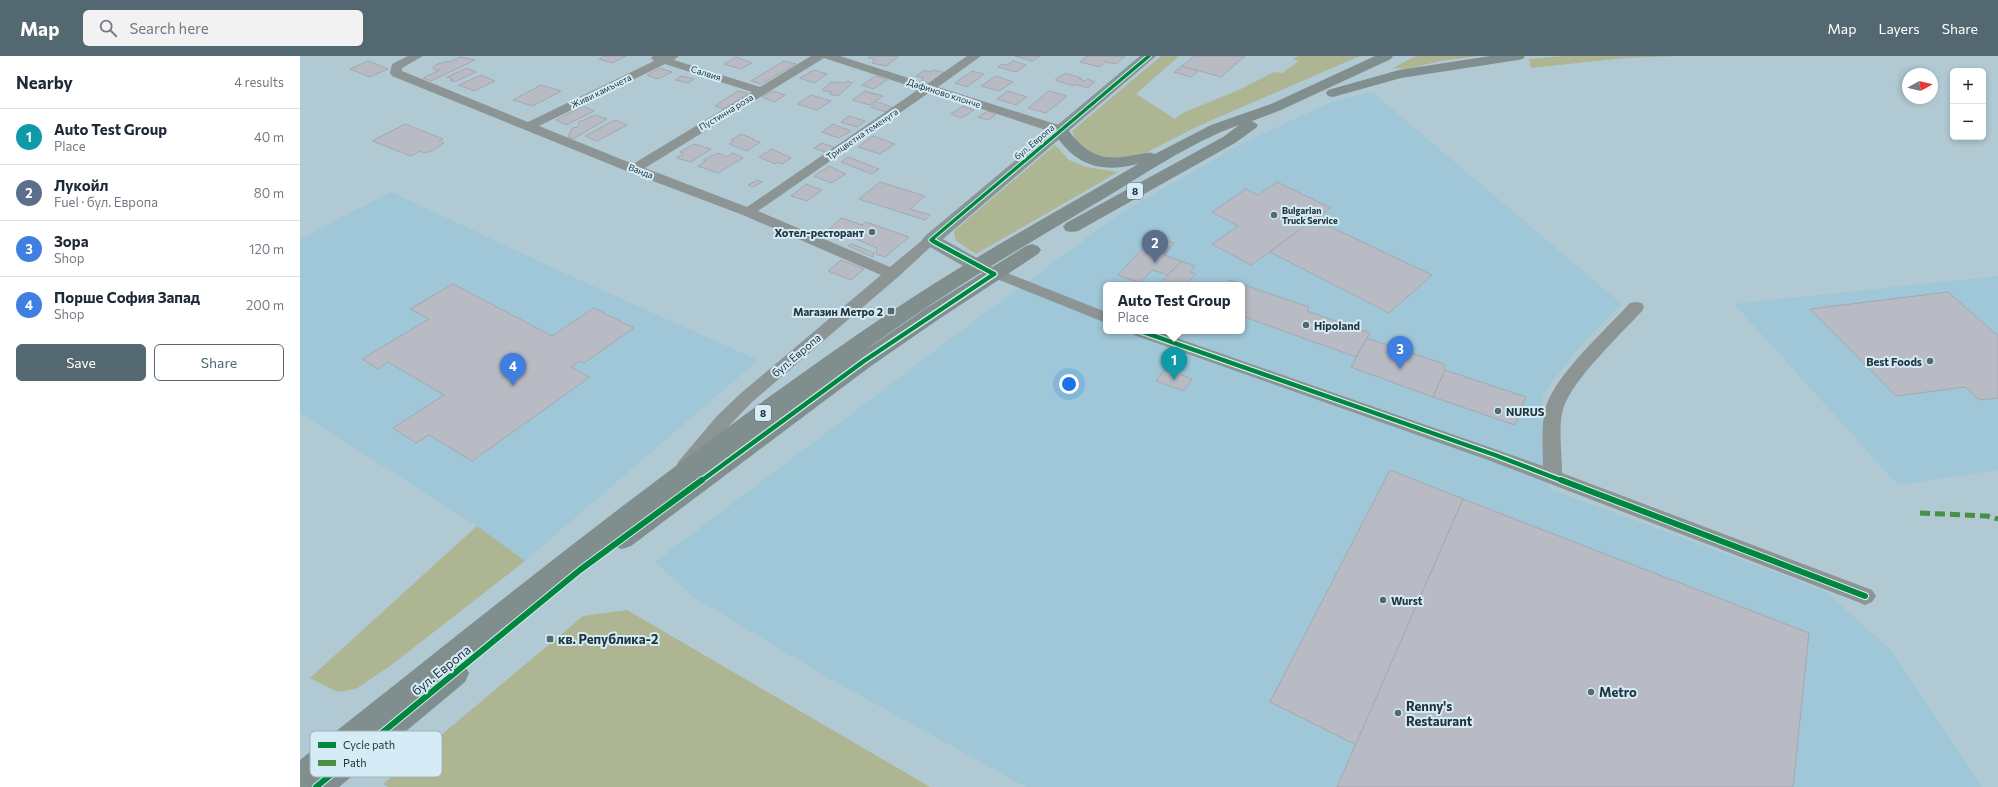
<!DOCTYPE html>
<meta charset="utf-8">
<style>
:root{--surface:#fff;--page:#f2f2f3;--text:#1f2937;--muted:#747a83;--line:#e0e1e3;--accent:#546871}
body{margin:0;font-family:Commissioner,sans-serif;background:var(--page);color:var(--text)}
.controls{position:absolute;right:12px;top:12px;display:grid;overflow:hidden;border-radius:6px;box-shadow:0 2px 6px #0003}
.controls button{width:36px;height:36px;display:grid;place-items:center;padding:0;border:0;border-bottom:1px solid var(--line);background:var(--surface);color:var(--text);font:20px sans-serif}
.compass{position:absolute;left:1602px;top:12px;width:36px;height:36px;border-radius:50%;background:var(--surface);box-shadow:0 2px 6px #0003;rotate:82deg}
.you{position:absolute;left:769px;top:328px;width:14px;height:14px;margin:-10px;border:3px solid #fff;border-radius:50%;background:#1a73e8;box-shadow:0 0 0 6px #1a73e833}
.badge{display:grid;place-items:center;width:26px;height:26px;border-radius:50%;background:var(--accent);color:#fff;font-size:13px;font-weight:700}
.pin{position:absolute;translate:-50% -33px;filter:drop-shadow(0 1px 2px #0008)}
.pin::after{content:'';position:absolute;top:21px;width:14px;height:12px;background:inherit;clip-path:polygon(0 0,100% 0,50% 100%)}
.popup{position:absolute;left:803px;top:226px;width:142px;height:52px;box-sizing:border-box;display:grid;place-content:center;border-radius:6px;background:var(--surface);filter:drop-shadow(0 1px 3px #0005);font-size:13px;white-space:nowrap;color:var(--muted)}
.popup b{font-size:15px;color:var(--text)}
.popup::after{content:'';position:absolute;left:50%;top:100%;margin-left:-8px;border:8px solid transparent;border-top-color:var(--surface)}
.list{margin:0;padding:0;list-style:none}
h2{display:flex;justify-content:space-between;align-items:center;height:52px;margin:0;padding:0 16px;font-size:17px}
h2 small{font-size:13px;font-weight:400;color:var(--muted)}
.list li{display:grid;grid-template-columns:26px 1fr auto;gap:12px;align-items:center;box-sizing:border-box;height:56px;padding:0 16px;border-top:1px solid var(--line)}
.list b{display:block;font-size:15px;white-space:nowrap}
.list p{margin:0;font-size:13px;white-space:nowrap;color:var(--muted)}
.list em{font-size:13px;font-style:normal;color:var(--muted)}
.actions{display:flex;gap:8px;padding:12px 16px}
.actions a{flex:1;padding:9px 0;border:1px solid var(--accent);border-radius:6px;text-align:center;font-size:14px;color:var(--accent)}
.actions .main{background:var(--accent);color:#fff}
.icon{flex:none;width:22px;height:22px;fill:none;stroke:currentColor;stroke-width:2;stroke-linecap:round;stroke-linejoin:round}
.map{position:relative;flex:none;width:1698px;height:731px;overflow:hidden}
header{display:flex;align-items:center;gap:24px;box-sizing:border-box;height:56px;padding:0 20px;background:var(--accent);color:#fff}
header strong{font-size:19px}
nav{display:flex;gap:22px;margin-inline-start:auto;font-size:14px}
.search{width:280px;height:36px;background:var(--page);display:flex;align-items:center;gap:10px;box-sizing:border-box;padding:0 14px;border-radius:6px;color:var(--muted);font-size:15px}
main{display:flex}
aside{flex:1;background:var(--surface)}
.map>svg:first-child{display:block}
.built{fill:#9fc7d8;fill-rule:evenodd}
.green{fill:#adb592}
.building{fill:#b8bbc3;stroke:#a4a8b0}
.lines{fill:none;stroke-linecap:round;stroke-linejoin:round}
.street{fill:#8c9594;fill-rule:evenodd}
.secondary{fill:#889595;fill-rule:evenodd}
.primary{fill:#818e8e;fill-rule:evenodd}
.quiet{stroke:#489144;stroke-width:5;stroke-dasharray:10 5;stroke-linecap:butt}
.cycleway-far2-casing{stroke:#d5ebf5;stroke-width:5.5}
.cycleway-far1-casing{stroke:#d5ebf5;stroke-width:7}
.cycleway-casing{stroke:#d5ebf5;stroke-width:8}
.cycleway-far2{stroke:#00873e;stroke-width:3.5}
.cycleway-far1{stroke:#00873e;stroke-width:4.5}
.cycleway{stroke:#00873e;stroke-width:6}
.poi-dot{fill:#546871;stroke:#d5ebf5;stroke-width:1.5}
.labels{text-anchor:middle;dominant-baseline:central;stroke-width:4;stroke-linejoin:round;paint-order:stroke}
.far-street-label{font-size:9px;fill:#22343c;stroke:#d5ebf5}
.far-poi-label{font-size:9px;font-weight:bold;fill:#22343c;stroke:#d5ebf5;text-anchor:start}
.shield{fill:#d5ebf5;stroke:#586b74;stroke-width:1}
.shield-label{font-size:10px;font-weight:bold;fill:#22343c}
.poi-label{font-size:11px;font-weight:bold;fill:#22343c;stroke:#d5ebf5;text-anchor:end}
.street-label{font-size:11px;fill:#22343c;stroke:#d5ebf5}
.near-poi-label{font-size:13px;font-weight:bold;fill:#22343c;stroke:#d5ebf5;text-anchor:start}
.near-street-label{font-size:13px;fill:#22343c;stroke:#d5ebf5}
.key{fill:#d5ebf5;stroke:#9fb4be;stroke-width:1}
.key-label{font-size:11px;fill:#22343c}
</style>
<header>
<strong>Map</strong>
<div class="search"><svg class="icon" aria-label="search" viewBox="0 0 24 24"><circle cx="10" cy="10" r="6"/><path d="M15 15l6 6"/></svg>Search here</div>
<nav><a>Map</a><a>Layers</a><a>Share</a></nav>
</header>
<main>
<aside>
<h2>Nearby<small>4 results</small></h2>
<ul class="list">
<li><span class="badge" style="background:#0f9aa8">1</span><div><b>Auto Test Group</b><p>Place</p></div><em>40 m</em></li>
<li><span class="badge" style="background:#5c6f8a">2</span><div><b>Лукойл</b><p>Fuel · бул. Европа</p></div><em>80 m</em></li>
<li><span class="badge" style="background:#3f7fe0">3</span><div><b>Зора</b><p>Shop</p></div><em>120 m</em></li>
<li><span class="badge" style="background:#3f7fe0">4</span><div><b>Порше София Запад</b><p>Shop</p></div><em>200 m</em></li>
</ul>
<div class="actions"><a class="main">Save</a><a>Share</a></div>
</aside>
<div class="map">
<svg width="1698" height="731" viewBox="0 0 1698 731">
<rect width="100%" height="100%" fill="#b1c9d3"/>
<g class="built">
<path d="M 1072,36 L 1322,248 L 1281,289 L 1242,339 L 1250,433 L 1525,535 L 1592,595 L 1682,731 L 726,731 L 525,620 L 394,541 L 355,506 L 673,266 L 822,156 L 949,84 L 1032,46 ZM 806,229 L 942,229 L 942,275 L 806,275 Z"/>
<polygon points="91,136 275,222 458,304 225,505 177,470 0,357 0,183"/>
<polygon points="1698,220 1698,414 1598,429 1434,248"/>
</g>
<g class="green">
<polygon points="861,0 879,0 836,38 875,63 883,57 941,33 974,16 982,17 999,5 993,3 998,0 1060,0 896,71 840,100 816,103 793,98 778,89 772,75"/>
<polygon points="1116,0 1179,0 1141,5 1106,13 1093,12"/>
<polygon points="1265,0 1379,0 1324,2 1231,12 1229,3"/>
<polygon points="755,89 769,104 786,111 818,116 676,198 656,185 654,175"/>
<polygon points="177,470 225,505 90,610 56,633 38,636 10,622"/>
<polygon points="327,554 630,731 88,731 83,728 283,560"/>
</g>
<g class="building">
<polygon points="304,0 326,0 312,7 299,3"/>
<polygon points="571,0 593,0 598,1 586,10 572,7 575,3 568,2"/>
<polygon points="715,0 740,0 732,5"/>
<polygon points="787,0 825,0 816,8 805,6 800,11 780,6"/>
<polygon points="894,0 945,0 921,21 882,10"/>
<polygon points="160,1 175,4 131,25 123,22 140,14 134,14 133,11 135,9 148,5 150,6"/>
<polygon points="436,1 452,7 440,13 424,8"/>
<polygon points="68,5 88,13 70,21 50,13"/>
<polygon points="484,5 496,8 461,28 451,25"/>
<polygon points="713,5 726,9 716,16 698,11 702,8 707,9"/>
<polygon points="882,10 898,15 891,21 874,16"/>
<polygon points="167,12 176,16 154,26 150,24 153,23 147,21"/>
<polygon points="360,12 372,16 358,23 347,19"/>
<polygon points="514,14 527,18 514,27 500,22"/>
<polygon points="625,14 631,16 634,14 646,17 631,28 621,24 624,22 616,20"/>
<polygon points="672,15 684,18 667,31 655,27"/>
<polygon points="766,17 781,22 779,23 785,25 787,23 795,26 787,32 776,28 773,30 755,24"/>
<polygon points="181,19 195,25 174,35 159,29"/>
<polygon points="382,20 394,23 388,27 375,24"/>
<polygon points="576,20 587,24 573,33 562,29"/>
<polygon points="696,20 713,26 699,35 681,30"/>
<polygon points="547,25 552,27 538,40 529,38 532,36 522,34 531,26 545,27"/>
<polygon points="241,29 261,35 233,50 213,44"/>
<polygon points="438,35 448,37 425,53 415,50"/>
<polygon points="473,35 485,39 474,46 462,41"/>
<polygon points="565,35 583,40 570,49 552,44"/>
<polygon points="708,35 727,41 716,49 697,43"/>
<polygon points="749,35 767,40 746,57 728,52"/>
<polygon points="511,39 531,45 517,54 497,48"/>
<polygon points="577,46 592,51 586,56 571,51"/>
<polygon points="283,50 294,55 266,69 256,64"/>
<polygon points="663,50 674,54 662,62 651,58"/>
<polygon points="688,55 696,59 688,64 678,61"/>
<polygon points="295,59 307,63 273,83 268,81 272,72 278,71 279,66"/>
<polygon points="549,60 565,65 557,71 541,66"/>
<polygon points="315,64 327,69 297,85 285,80"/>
<polygon points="105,68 143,83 139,85 144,87 134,94 124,97 120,95 111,100 72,85"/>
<polygon points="533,68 551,75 539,82 522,76"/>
<polygon points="441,78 454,83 453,84 460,86 447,95 429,88 434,85 431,84"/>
<polygon points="573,80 595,88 580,98 558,91"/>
<polygon points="522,87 536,92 528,97 514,92"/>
<polygon points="394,88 411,93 391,106 376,102 384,97 380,96"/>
<polygon points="472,93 491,102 482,108 478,106 475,108 459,101"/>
<polygon points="418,97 427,101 433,97 443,102 418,117 398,110 406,105 403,104"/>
<polygon points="548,101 579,113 572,118 541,106"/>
<polygon points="529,110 546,118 531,127 514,120"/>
<polygon points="457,124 462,126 453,131 448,129"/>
<polygon points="580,126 625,140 610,153 630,159 625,164 559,143"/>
<polygon points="977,126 1031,152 951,209 912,188 938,170 912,156 946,133 958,139"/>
<polygon points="506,128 522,134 507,145 491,140"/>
<polygon points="542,162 562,169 566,166 609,181 585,201 576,198 577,192 551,181 540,184 523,178"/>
<polygon points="1014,163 1132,219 1089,257 970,196"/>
<polygon points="854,180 874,187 864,199 881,205 868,219 852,214 840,227 818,219"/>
<polygon points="552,188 574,197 573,201 548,190"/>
<polygon points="541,204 564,213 551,224 528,215"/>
<polygon points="881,205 895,210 890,216 896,218 885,229 859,229"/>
<polygon points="930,224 1009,251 1007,255 1070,277 1056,301 942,260 942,229 926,229"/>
<polygon points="153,228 252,280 294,252 334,272 284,307 280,305 271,311 290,321 172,405 129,379 116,387 93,372 144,339 88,306 78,313 62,303 129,263 110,253"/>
<polygon points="1648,236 1698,280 1698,342 1679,344 1665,331 1596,340 1510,253"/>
<polygon points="1067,282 1144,308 1145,314 1133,341 1051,311"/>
<polygon points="865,313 892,323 884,335 856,325"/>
<polygon points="1145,314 1226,341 1215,369 1133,341"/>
<polygon points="1090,414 1163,443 1056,689 970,646"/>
<polygon points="1163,443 1509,577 1493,731 1037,731"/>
</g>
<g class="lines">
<g class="street">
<path d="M 108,0 L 123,0 L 102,12 L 102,15 L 228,66 L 354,5 L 351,2 L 353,0 L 379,0 L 374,4 L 460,31 L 511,0 L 540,0 L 627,28 L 667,0 L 681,0 L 638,31 L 765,71 L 766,74 L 760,78 L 755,77 L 630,36 L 458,155 L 590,211 L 626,181 L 636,181 L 638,184 L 598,221 L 452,346 L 429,370 L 392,416 L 385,418 L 378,416 L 376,411 L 378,406 L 417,360 L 440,338 L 581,219 L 443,159 L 329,116 L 92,20 L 90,17 L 92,8 ZM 524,2 L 619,33 L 447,151 L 345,112 ZM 365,8 L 452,36 L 333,108 L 239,70 Z"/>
<polygon points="677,205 806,256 806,267 672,213 669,210 672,207"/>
<path d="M 1336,246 L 1342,247 L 1344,251 L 1342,255 C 1320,279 1272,324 1263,353 C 1258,372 1262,397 1262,417 L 1572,534 L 1576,540 L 1572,546 L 1565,549 L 1558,546 L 1188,404 L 834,279 L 832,275 L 857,275 L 1243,410 C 1243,392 1241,372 1245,355 C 1252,321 1307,273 1330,247 Z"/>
</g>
<polygon class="secondary" points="840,0 856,0 643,183 684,206 686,210 684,214 677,216 670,214 625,188 622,184 625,180"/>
<g class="primary">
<path d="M 1075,0 L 1093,0 L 1091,3 L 981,54 L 952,65 L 958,69 L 956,72 L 935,87 L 778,175 L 772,176 L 766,175 L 763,171 L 766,167 L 923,81 L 939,69 C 889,87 844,119 798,146 C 717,194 636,242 560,298 L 625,253 L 726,190 L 732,188 L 738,190 L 741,194 L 738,198 L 639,263 L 571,310 L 331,490 L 322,493 L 313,490 L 312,487 L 163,607 L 169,617 L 165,626 L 39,731 L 0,731 L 0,704 C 193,551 385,395 589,257 C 669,203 755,157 838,108 C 798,118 774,108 752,74 L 754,71 L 766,71 C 785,98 801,106 835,99 C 842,98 849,95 855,98 L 911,69 L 971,48 Z"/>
<polygon points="1190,0 1225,0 1223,3 1218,4 1101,22 1033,41 1028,40 1026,37 1028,34 1099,14"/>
</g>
<polyline class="quiet" points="1620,457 1687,460 1698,463"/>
<defs>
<polyline id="cycleway-far2" points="635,186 631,184 849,0"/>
<g id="cycleway-far1">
<polyline points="633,185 694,218"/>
<polyline points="840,275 1195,399 1263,425"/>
<polyline points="401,425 564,305 694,218"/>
</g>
<g id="cycleway">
<polyline points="1261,424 1565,540"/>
<polyline points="16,731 280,514 402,424"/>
</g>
</defs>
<use href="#cycleway-far2" class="cycleway-far2-casing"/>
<use href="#cycleway-far1" class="cycleway-far1-casing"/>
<use href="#cycleway" class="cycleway-casing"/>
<use href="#cycleway-far2" class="cycleway-far2"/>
<use href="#cycleway-far1" class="cycleway-far1"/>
<use href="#cycleway" class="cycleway"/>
</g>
<g class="poi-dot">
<circle cx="974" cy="159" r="4"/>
<circle cx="572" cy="176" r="4"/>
<rect x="587" y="251" width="8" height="8" rx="2"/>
<circle cx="1006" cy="269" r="4"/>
<circle cx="1630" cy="305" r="4"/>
<circle cx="1198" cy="355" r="4"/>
<circle cx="1083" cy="544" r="4"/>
<rect x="246" y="579" width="8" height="8" rx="2"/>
<circle cx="1291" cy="636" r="4"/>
<circle cx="1098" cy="657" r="4"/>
</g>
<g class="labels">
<g class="far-street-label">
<text transform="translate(406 17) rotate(17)">Салвия</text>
<text transform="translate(301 35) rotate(-26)">Живи камъчета</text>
<text transform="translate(644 37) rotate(18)">Дафиново клонче</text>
<text transform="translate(426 56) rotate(-31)">Пустинна роза</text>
<text transform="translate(562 78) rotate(-34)">Трицветна теменуга</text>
<text transform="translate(734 86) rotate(-40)">бул. Европа</text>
<text transform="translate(341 115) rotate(21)">Ванда</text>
</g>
<g class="far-poi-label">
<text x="982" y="154">Bulgarian<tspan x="982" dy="10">Truck Service</tspan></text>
</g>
<g class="shield">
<rect x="827" y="127" width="16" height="16" rx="3"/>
<rect x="455" y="349" width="16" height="16" rx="3"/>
</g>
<g class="shield-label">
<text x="835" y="135">8</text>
<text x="463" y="357">8</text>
</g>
<g class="poi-label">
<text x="564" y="176">Хотел-ресторант</text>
<text x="583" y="255">Магазин Метро 2</text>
<text x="1014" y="269" text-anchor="start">Hipoland</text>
<text x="1622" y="305">Best Foods</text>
<text x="1206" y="355" text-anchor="start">NURUS</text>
<text x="1091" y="544" text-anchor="start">Wurst</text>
</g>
<g class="street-label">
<text transform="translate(496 299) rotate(-40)">бул. Европа</text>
</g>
<g class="near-poi-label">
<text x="258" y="583">кв. Република-2</text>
<text x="1299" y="636">Metro</text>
<text x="1106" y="650">Renny's<tspan x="1106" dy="15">Restaurant</tspan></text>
</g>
<g class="near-street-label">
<text transform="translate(141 614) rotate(-39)">бул. Европа</text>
</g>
</g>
<rect x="10" y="675" width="132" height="46" rx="6" class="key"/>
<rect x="18" y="686" width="18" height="6" fill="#00873e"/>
<rect x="18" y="704" width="18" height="6" fill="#489144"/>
<g class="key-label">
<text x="43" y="693">Cycle path</text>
<text x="43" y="711">Path</text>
</g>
</svg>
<div class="controls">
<button>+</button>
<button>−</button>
</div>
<svg class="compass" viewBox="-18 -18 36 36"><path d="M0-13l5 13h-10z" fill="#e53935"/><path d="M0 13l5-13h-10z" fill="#747a83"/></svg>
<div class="you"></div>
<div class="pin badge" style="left:874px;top:324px;background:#0f9aa8">1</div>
<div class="popup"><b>Auto Test Group</b>Place</div>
<div class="pin badge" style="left:855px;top:207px;background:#5c6f8a">2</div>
<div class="pin badge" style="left:1100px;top:313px;background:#3f7fe0">3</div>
<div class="pin badge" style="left:213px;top:330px;background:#3f7fe0">4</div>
</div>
</main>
